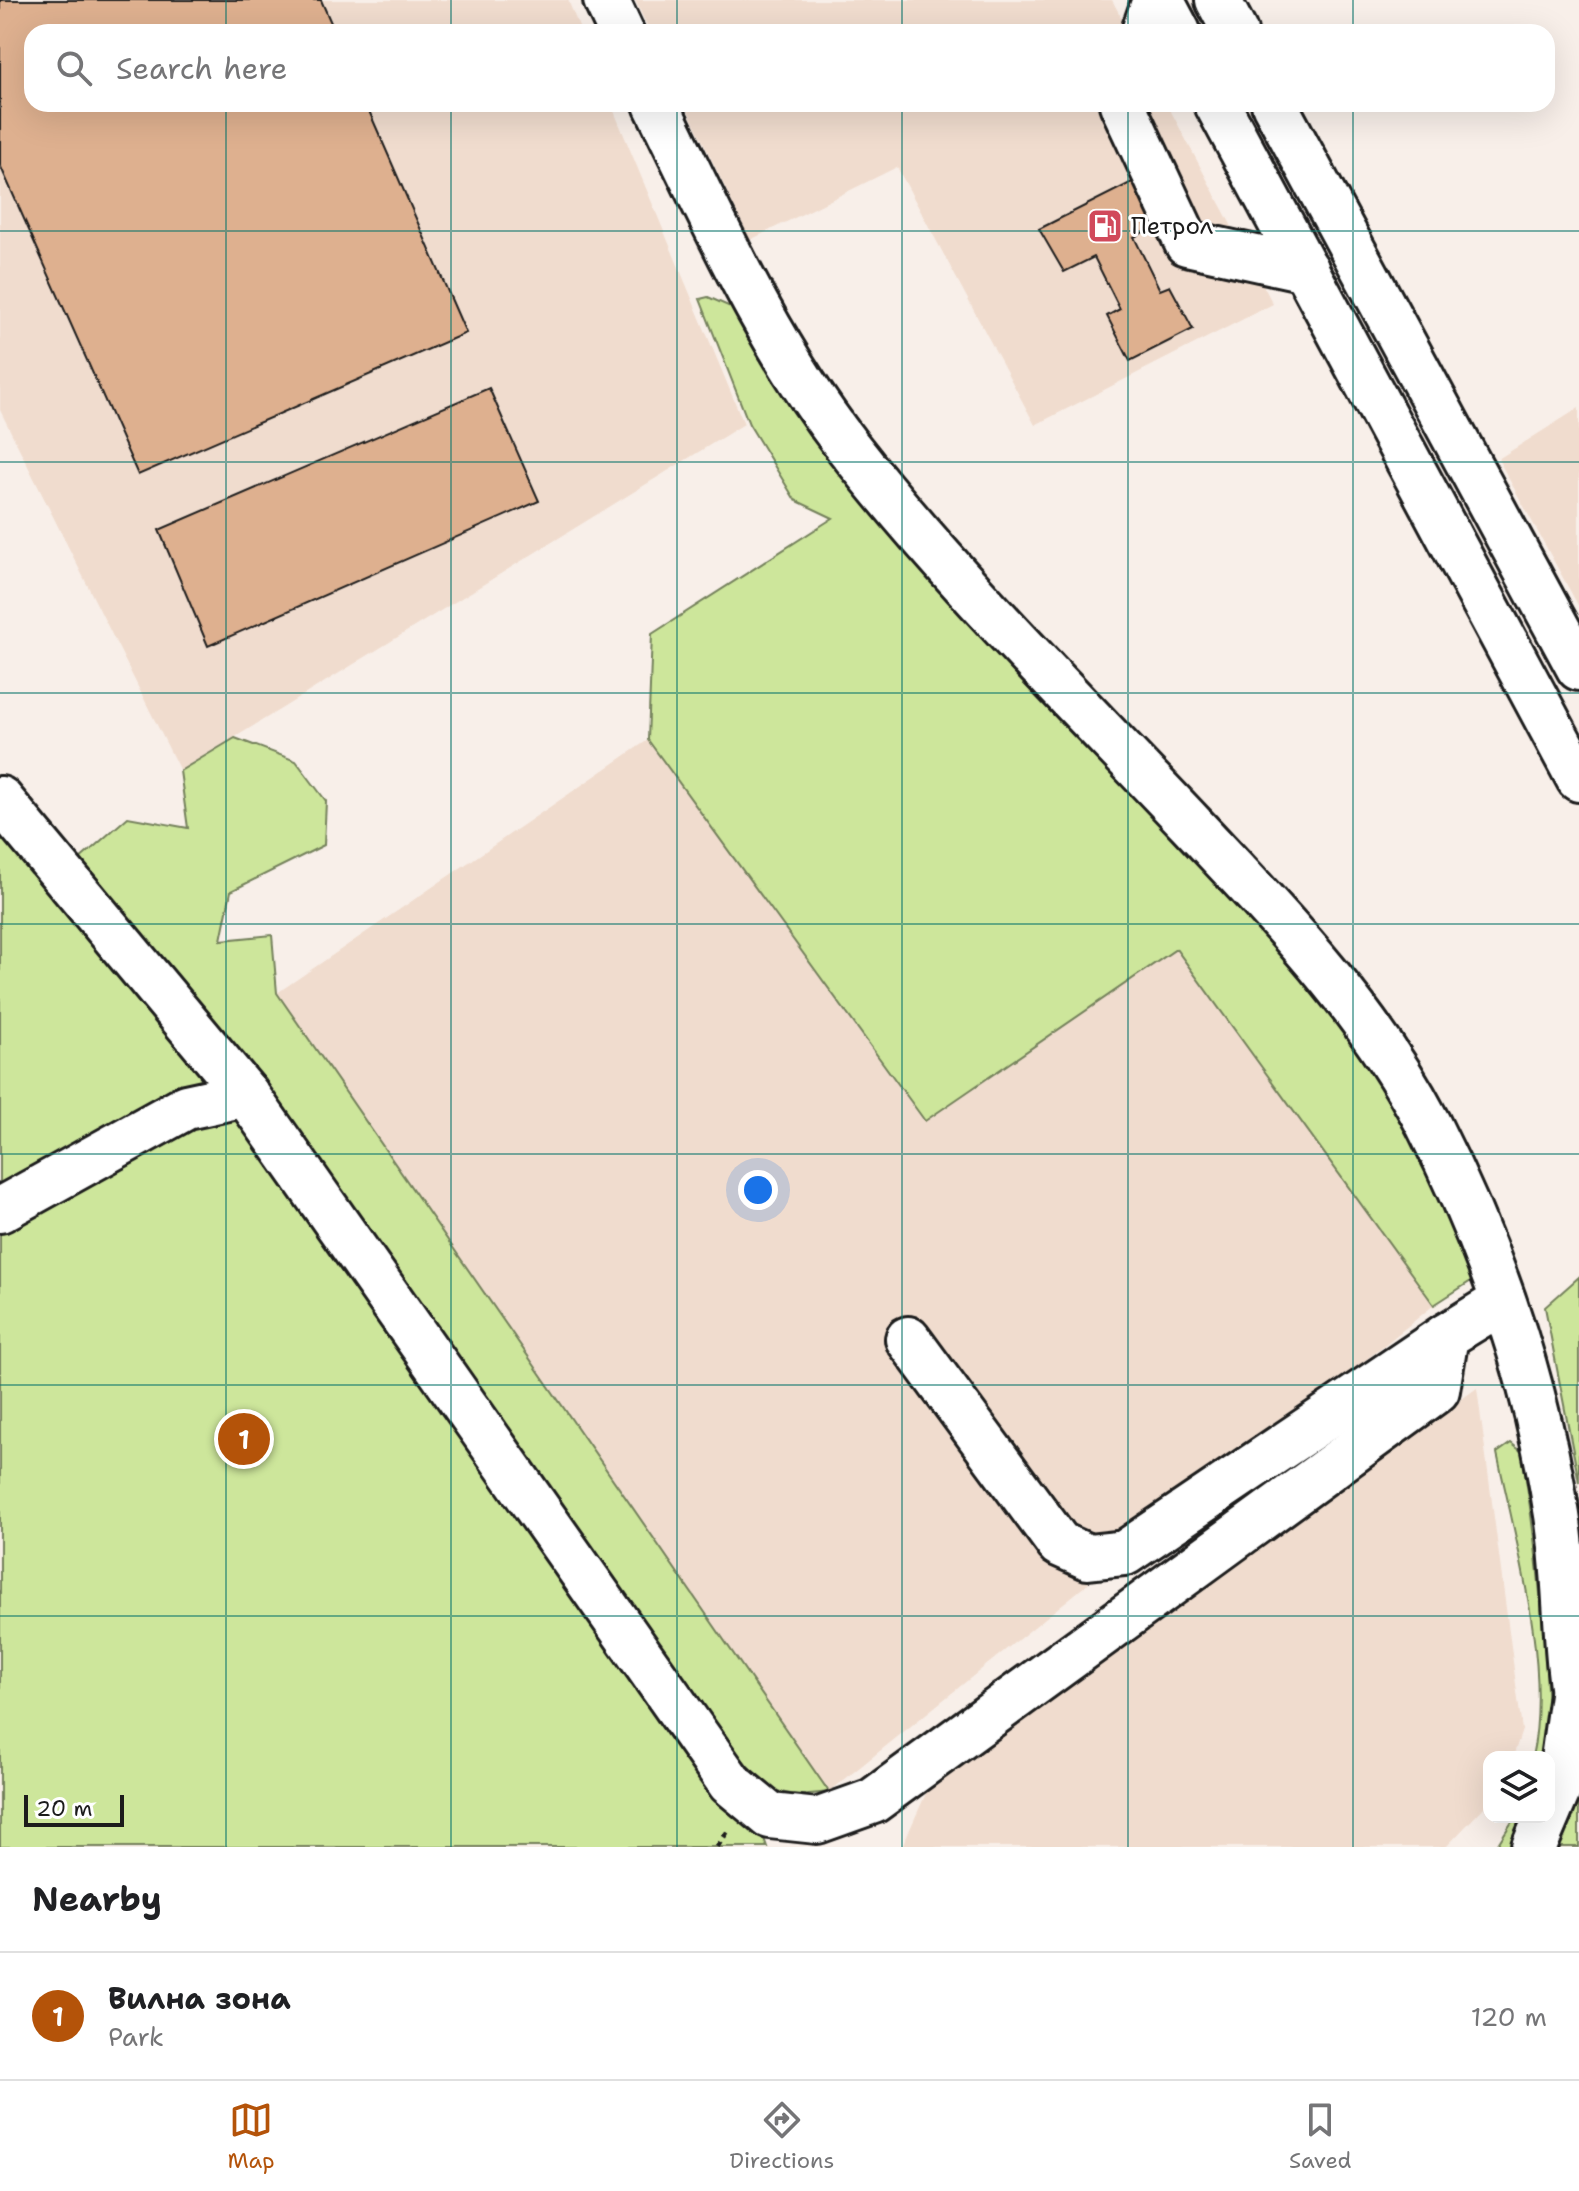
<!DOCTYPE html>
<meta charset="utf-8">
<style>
:root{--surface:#fff;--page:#f6f6f6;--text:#202124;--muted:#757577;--line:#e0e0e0;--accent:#b45309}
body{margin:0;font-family:"Shantell Sans",sans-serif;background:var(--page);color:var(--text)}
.controls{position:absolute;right:24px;bottom:24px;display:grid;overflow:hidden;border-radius:16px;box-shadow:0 8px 32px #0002}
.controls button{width:72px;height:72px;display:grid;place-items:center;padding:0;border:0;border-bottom:2px solid var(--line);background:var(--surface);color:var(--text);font:40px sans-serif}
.scale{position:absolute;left:24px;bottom:20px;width:100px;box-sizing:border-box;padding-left:8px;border:4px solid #1c1c1c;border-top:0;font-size:22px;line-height:28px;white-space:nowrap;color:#1c1c1c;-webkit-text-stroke:6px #fff;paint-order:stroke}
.you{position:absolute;left:758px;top:1190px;width:28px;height:28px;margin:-20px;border:6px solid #fff;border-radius:50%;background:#1a73e8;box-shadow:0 0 0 12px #1a73e833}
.badge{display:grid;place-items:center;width:52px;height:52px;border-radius:50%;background:var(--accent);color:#fff;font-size:26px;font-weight:700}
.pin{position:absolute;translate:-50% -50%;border:4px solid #fff;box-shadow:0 2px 8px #0006}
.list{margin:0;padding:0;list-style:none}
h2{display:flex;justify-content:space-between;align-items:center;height:104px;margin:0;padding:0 32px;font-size:34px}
h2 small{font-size:26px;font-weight:400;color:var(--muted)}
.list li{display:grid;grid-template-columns:52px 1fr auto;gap:24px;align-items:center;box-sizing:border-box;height:128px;padding:0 32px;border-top:2px solid var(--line)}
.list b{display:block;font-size:30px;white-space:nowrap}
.list p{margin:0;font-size:26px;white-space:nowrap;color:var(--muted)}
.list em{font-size:26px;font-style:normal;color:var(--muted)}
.icon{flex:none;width:44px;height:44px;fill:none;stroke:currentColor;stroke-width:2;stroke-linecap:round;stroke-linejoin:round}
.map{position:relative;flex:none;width:1579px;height:1847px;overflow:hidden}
.search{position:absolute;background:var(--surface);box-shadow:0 8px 32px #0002;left:24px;right:24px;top:24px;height:88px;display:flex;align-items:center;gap:20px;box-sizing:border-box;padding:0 28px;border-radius:24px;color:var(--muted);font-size:30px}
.sheet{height:232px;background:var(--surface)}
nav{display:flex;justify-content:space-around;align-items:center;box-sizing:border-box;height:112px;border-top:2px solid var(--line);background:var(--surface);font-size:22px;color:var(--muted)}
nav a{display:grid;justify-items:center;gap:4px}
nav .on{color:var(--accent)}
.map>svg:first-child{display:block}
.built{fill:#f0dcce}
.green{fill:#cde69b;stroke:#74815c;stroke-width:2}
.building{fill:#deb08f;stroke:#1c1c1c;stroke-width:2}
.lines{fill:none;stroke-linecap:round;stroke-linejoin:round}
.minor-casing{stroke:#1c1c1c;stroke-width:50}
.major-casing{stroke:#1c1c1c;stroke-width:50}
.path{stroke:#1c1c1c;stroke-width:5;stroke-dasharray:6 6;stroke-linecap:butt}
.minor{stroke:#fff;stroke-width:44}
.major{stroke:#fff;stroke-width:44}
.grid{fill:none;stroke:#0f766e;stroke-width:2;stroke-opacity:0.55}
.labels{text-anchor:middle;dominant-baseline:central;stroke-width:6;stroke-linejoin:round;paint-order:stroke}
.poi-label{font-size:24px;fill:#1c1c1c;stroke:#fff;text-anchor:start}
</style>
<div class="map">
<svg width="1579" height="1847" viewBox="0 0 1579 1847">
<rect width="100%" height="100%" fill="#f8efe9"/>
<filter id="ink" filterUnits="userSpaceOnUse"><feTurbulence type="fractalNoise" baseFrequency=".0125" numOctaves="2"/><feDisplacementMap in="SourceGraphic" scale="16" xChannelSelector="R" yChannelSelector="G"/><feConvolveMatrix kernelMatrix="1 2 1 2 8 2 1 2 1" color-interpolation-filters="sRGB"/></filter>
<g filter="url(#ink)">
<g class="built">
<polygon points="0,0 568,0 581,32 32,32 32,104 611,104 744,424 180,771 0,410"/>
<polygon points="635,0 1112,0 1129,32 650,32"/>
<polygon points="685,104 1167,104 1273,304 1035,425 897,167 750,240"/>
<polygon points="1579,408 1579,607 1498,459"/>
<polygon points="648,740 924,1121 1176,949 1434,1305 829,1792 277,993"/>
<polygon points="1477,1388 1522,1730 1513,1757 1489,1757 1489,1802 1446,1847 902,1847 932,1780"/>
</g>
<g class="green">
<polygon points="708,297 742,312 1341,1014 1439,1182 1474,1279 1434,1305 1176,949 925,1121 648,740 652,634 833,518 795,500 749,424 700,299"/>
<path d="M 235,738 L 296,761 L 326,801 L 324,845 L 231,891 L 221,940 L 272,935 L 277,993 L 829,1792 C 776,1799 770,1793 736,1752 L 252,1070 L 751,1801 L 767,1847 L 0,1847 L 0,799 L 63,874 L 128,817 L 188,828 L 180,771 Z"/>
<polygon points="1579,1277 1579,1482 1545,1307"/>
<path d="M 1511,1443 L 1522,1452 C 1538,1554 1548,1654 1549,1757 L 1532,1757 C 1552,1669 1516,1541 1497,1453 Z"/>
<polygon points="1579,1791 1579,1847 1550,1847"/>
<polygon points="1515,1817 1534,1817 1518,1847 1496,1847"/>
</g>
<g class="building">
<polygon points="0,0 321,0 335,32 32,32 32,104 366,104 466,333 138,475 0,165"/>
<polygon points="1142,177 1165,221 1134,237 1160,290 1170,286 1193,329 1130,361 1107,316 1120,309 1094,257 1064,272 1039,229"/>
<polygon points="489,388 539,501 208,646 159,530"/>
</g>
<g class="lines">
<defs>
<g id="minor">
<polyline points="606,0 621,32"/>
<polyline points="1144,32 1155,0"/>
<path d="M 656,104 C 714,222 767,343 848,447 C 952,580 1075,701 1191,824 C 1280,919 1367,1007 1428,1124 C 1490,1246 1536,1379 1557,1515 C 1568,1584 1563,1657 1579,1725"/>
<polyline points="1122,104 1187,243 1306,269"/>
<polyline points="0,799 246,1094 730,1783 770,1816 817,1821 873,1801 1437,1390 1446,1336 1503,1301"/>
<polyline points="0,1210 186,1107 246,1094"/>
<polyline points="908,1339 1059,1544 1088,1557 1125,1553 1446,1336"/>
<polyline points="1534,1847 1559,1788 1572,1695"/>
</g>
<g id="major">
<polyline points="1161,0 1178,32"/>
<polyline points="1218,0 1235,32"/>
<polyline points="1217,104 1579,779"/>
<polyline points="1274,104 1579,668"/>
</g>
</defs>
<use href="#minor" class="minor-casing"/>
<use href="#major" class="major-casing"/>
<polyline class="path" points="717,1847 728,1831"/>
<use href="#minor" class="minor"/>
<use href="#major" class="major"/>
</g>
</g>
<path class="grid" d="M 226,0 L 226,32M 451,0 L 451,32M 677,0 L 677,32M 902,0 L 902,32M 1128,0 L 1128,32M 1353,0 L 1353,32M 226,104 L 226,1847M 451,104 L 451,1847M 677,104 L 677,1847M 902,104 L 902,1847M 1128,104 L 1128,1847M 1353,104 L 1353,1847M 0,231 L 1579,231M 0,462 L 1579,462M 0,693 L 1579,693M 0,924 L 1579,924M 0,1154 L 1579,1154M 0,1385 L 1579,1385M 0,1616 L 1579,1616"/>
<defs>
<symbol id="fuel-square" viewBox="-11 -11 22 22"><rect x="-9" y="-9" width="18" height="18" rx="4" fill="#d1495b" stroke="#fff"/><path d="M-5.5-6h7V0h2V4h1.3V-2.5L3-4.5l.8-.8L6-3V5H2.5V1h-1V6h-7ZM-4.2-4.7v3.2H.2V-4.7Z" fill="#fff"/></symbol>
</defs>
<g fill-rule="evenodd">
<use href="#fuel-square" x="1085" y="206" width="40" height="40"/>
</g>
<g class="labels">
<g class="poi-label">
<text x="1131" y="226">Петрол</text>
</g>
</g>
</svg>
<div class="controls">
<button><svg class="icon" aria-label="layers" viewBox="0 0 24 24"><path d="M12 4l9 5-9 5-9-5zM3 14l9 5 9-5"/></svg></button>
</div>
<div class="scale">20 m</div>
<div class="you"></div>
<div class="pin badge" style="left:244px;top:1439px">1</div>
<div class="search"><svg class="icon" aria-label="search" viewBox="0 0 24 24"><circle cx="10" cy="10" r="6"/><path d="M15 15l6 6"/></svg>Search here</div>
</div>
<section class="sheet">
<h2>Nearby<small></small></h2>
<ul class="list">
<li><span class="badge">1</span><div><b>Вилна зона</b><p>Park</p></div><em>120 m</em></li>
</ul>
</section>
<nav>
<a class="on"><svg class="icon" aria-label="map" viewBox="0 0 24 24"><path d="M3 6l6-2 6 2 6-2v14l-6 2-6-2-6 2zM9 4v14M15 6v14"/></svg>Map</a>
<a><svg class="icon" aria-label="directions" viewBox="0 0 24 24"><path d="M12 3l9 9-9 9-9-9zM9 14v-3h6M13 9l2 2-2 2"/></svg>Directions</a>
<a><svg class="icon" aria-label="saved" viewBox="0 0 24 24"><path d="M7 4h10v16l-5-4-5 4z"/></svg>Saved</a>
</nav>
